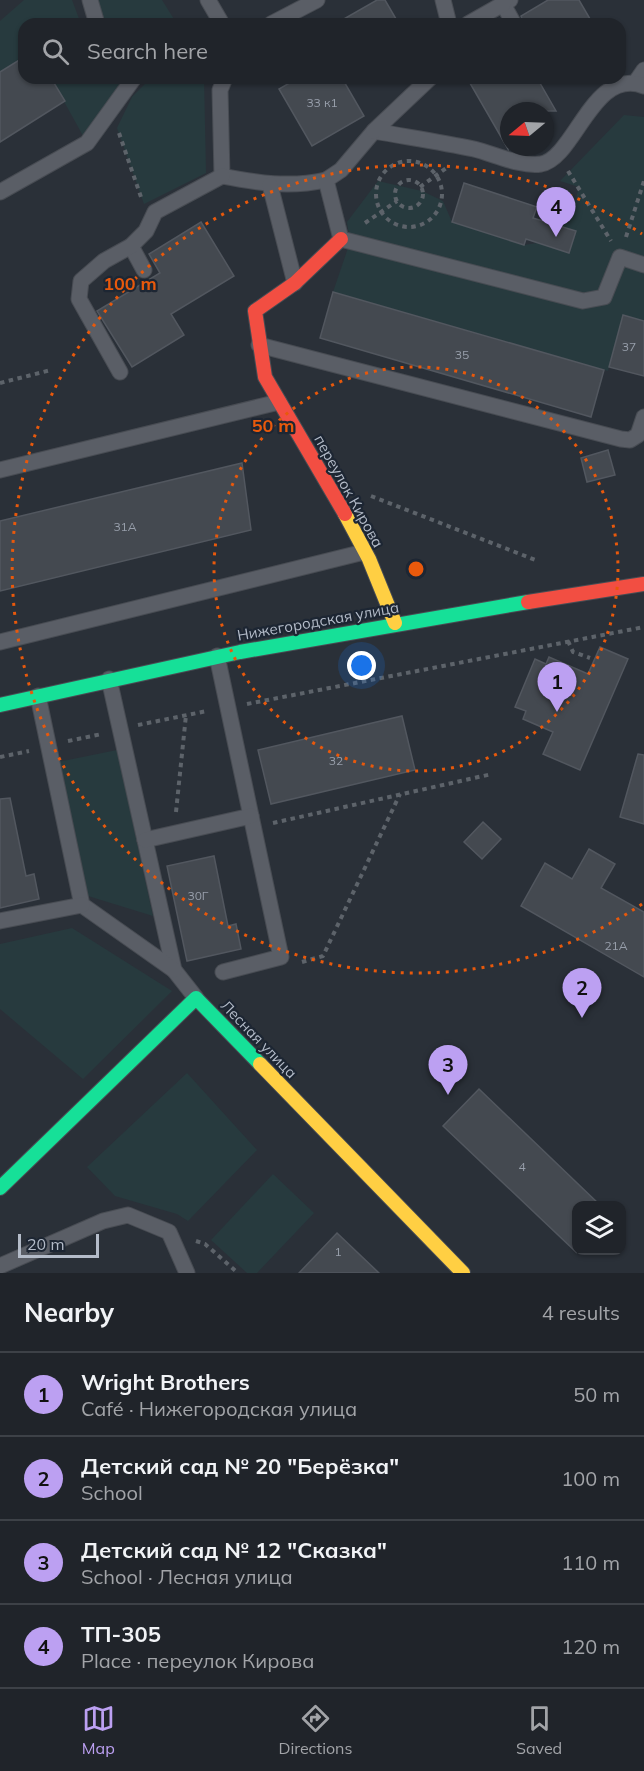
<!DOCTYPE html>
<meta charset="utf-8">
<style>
:root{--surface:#20242a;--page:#2d3036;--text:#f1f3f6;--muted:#a2a4a8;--line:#3d4147;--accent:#bca0f2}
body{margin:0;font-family:Mulish,sans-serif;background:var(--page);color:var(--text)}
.controls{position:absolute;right:18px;bottom:18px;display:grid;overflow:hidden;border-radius:12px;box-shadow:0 2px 4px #0004}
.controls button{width:54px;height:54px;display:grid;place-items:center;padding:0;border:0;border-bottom:2px solid var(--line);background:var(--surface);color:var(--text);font:30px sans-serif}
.compass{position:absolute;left:500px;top:102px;width:54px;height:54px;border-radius:50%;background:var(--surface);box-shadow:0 2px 4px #0004;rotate:251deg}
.scale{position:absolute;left:18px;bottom:15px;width:81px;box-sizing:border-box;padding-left:6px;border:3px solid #b4bcc9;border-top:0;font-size:16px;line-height:21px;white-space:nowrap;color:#b4bcc9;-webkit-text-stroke:4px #1d2633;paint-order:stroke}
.you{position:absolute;left:362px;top:666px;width:21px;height:21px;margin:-15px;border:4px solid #fff;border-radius:50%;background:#1a73e8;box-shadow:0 0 0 9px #1a73e833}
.badge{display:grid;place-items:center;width:39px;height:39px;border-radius:50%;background:var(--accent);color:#111;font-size:20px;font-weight:700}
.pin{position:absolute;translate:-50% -50px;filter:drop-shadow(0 2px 3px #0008)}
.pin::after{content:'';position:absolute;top:32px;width:21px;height:18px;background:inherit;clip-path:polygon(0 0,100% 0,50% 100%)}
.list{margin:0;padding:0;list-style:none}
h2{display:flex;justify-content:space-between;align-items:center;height:78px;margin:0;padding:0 24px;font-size:26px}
h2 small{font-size:20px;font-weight:400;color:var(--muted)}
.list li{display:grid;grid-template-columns:39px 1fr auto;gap:18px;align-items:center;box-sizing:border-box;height:84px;padding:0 24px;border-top:2px solid var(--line)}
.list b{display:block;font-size:22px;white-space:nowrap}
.list p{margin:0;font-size:20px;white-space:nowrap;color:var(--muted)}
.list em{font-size:20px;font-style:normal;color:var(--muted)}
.icon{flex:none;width:33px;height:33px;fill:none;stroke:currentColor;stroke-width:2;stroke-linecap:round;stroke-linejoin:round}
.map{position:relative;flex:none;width:644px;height:1273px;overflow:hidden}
.search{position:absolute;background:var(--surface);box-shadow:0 2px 4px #0004;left:18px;right:18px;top:18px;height:66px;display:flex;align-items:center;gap:15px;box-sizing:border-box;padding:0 21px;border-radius:18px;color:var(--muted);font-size:22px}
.sheet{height:414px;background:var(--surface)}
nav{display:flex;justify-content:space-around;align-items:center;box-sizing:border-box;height:84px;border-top:2px solid var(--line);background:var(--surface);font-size:16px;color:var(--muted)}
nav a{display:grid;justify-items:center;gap:3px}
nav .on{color:var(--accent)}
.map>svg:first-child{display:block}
.green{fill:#273a3e}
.building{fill:#444950;stroke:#52575f;stroke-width:1.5}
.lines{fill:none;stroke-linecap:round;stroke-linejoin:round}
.lane-casing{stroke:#484c53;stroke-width:17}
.fast-casing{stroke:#484c53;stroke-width:16}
.slow-casing{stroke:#484c53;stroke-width:16}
.jam-casing{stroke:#484c53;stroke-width:16}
.path{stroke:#5d636a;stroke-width:4;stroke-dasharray:4.5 4.5;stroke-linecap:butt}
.lane{stroke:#5a5e66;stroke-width:15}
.fast{stroke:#16e098;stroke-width:14}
.slow{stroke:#ffcf43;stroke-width:14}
.jam{stroke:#f24e42;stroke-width:14}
.ring{fill:none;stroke:#e8590c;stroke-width:3;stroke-dasharray:3 6}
.labels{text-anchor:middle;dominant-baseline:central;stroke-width:4.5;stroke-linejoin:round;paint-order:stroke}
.number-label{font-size:12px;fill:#989fab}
.street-label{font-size:15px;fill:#b4bcc9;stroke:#1d2633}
.centre{fill:#e8590c;stroke:#1d2633;stroke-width:3}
.ring-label{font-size:18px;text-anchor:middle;font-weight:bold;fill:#e8590c;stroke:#1d2633;stroke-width:4.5;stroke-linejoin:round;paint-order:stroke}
</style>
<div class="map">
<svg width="644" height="1273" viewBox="0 0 644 1273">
<rect width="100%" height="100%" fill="#2a3038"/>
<g class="green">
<polygon points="24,0 72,0 81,24 24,24 24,57 0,72 0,21"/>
<polygon points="90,0 162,0 177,24 97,24"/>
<polygon points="51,78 120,78 127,87 87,143"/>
<polygon points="151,78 204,78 206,173 144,204 117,128 132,97"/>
<polygon points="624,115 644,117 644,321 623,316 608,371 333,292 350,242 347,222 378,181 422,191 443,201 452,222 524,245 537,243 569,252 576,231 544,221 569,223 579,187 560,181"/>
<polygon points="117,750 153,916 88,896 58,762"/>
<polygon points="72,928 172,991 83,1079 0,1009 0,944"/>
<polygon points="187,1073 257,1150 188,1221 177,1214 115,1196 87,1167"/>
<polygon points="273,1174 314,1213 257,1273 247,1273 211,1240"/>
</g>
<g class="building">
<polygon points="377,0 385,0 399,24 335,24"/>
<polygon points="548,0 579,0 593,24 524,24 521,16"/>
<polygon points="24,57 24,78 51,78 65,101 0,142 0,72"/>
<polygon points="298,78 342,78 364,116 312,146 279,89"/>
<polygon points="467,78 537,78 556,111 509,111 508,149"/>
<polygon points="464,183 537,207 533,218 576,231 569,253 526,239 524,245 452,222"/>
<polygon points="201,222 234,276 171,314 184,335 132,367 97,311 160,273 149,254"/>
<polygon points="333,292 604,370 591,417 320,338"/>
<polygon points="623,315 644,321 644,376 609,367"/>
<polygon points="608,450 615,475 587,482 581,458"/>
<polygon points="242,463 251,530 0,591 0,521"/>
<polygon points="600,647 628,659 580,770 543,754 553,732 523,719 526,711 515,707 535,659 546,664 549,657 588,674"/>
<polygon points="402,716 415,770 271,804 258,750"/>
<polygon points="638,754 644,755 644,824 620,817"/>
<polygon points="10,798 26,876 34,874 39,899 0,908 0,799"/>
<polygon points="483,822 501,839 482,859 464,842"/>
<polygon points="589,849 615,864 601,888 644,912 644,977 521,906 545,863 572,879"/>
<polygon points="214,856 228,926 236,924 241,949 187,961 167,866"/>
<polygon points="479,1089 601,1206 576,1206 576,1252 443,1126"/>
<polygon points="337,1233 379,1273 299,1273"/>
</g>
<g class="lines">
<defs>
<g id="lane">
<polyline points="90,0 97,24"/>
<polyline points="208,0 222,24"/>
<polyline points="443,0 449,24"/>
<polyline points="510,0 503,4 514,24"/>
<polyline points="271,24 317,0"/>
<polyline points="468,24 503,4 505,0"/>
<path d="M 225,78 L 220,90 L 222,176 C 258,183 289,188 326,180"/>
<polyline points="635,83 644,70"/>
<path d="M 644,86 C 593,66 575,158 541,164 C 521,167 494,154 474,149 C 441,142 407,137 374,131 L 341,170 L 326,180 L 341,239 L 583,301 L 604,297 L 620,257 L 644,265"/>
<polyline points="374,131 430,78"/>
<polyline points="270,185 295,283"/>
<polyline points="0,192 87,143 134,78"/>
<polyline points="131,246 144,270"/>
<polyline points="259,345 621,439 630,440 638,435 644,417"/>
<polyline points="120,372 79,299 81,281 104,261 131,246 146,231 155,212 222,176"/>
<polyline points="0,470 279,402"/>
<polyline points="0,642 364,552"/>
<polyline points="217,656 281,957 223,972"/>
<polyline points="109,679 174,970 196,998"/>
<polyline points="38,696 82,905 174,970"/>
<polyline points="145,840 251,816"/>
<polyline points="0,921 82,905"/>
<polyline points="0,1266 103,1221 128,1215 169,1232 187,1273"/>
</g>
<g id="fast">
<polyline points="0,705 240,652 528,602"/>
<polyline points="0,1188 196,998 260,1064"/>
</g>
<g id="slow">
<polyline points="345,514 369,559 395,623"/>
<polyline points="260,1064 463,1273"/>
</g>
<g id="jam">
<polyline points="341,239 295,283 255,311 265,377 345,514"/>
<polyline points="528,602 644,584"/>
</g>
</defs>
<use href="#lane" class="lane-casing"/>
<use href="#fast" class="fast-casing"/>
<use href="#slow" class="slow-casing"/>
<use href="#jam" class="jam-casing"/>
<g class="path">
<polyline points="119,133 141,197"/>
<circle cx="409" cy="194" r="33"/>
<polyline points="568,171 611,241"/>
<circle cx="409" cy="194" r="14"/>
<polyline points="420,187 449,166"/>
<polyline points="365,223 397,201"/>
<polyline points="626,237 644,181"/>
<polyline points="0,383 51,370"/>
<polyline points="371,496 538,561"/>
<polyline points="568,641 573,652 590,658"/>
<polyline points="247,704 644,627"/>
<polyline points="138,725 207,711"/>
<polyline points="68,741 102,734"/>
<polyline points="0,757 29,751"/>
<polyline points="176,812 186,715"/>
<polyline points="273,823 492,774"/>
<polyline points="302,962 323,956 400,794"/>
<polyline points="196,1241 205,1244 238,1273"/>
</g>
<use href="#lane" class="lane"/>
<use href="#fast" class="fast"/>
<use href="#slow" class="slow"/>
<use href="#jam" class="jam"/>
</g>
<g class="ring">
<circle cx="416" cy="569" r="202"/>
<path d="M642 904A404 404 0 1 1 642 234"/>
</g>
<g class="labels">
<g class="number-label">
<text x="322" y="102">33 к1</text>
<text x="629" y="346">37</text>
<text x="462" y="354">35</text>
<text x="125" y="526">31А</text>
<text x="336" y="760">32</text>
<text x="198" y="895">30Г</text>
<text x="616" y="945">21А</text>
<text x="522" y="1166">4</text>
<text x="338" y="1251">1</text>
</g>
<g class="street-label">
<text transform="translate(349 491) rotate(61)">переулок Кирова</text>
<text transform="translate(318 621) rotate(-10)">Нижегородская улица</text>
<text transform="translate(259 1039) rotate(46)">Лесная улица</text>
</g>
</g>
<circle cx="416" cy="569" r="9" class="centre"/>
<g class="ring-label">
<text x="130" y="290">100 m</text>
<text x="273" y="432">50 m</text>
</g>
</svg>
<div class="controls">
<button><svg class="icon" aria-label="layers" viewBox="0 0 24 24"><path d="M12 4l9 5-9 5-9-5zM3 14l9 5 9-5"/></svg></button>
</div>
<svg class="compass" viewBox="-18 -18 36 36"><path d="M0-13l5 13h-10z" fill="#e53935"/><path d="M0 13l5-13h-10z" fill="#a2a4a8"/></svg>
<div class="scale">20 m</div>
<div class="you"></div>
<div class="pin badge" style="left:557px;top:712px">1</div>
<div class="pin badge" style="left:582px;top:1018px">2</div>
<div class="pin badge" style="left:448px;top:1095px">3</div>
<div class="pin badge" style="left:556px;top:237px">4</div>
<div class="search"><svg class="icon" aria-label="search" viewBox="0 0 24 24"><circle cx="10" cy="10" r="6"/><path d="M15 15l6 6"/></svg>Search here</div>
</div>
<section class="sheet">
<h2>Nearby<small>4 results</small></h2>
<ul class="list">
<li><span class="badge">1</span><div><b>Wright Brothers</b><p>Café · Нижегородская улица</p></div><em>50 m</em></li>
<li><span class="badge">2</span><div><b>Детский сад № 20 &quot;Берёзка&quot;</b><p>School</p></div><em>100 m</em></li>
<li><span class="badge">3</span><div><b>Детский сад № 12 &quot;Сказка&quot;</b><p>School · Лесная улица</p></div><em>110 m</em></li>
<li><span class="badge">4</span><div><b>ТП-305</b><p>Place · переулок Кирова</p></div><em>120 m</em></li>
</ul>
</section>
<nav>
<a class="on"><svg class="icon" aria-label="map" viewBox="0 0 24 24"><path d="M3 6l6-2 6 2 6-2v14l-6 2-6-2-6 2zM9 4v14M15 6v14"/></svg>Map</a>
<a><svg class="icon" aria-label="directions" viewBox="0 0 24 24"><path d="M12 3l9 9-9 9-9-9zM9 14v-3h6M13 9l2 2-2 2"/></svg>Directions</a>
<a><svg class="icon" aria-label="saved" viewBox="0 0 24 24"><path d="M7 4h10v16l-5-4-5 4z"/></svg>Saved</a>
</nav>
